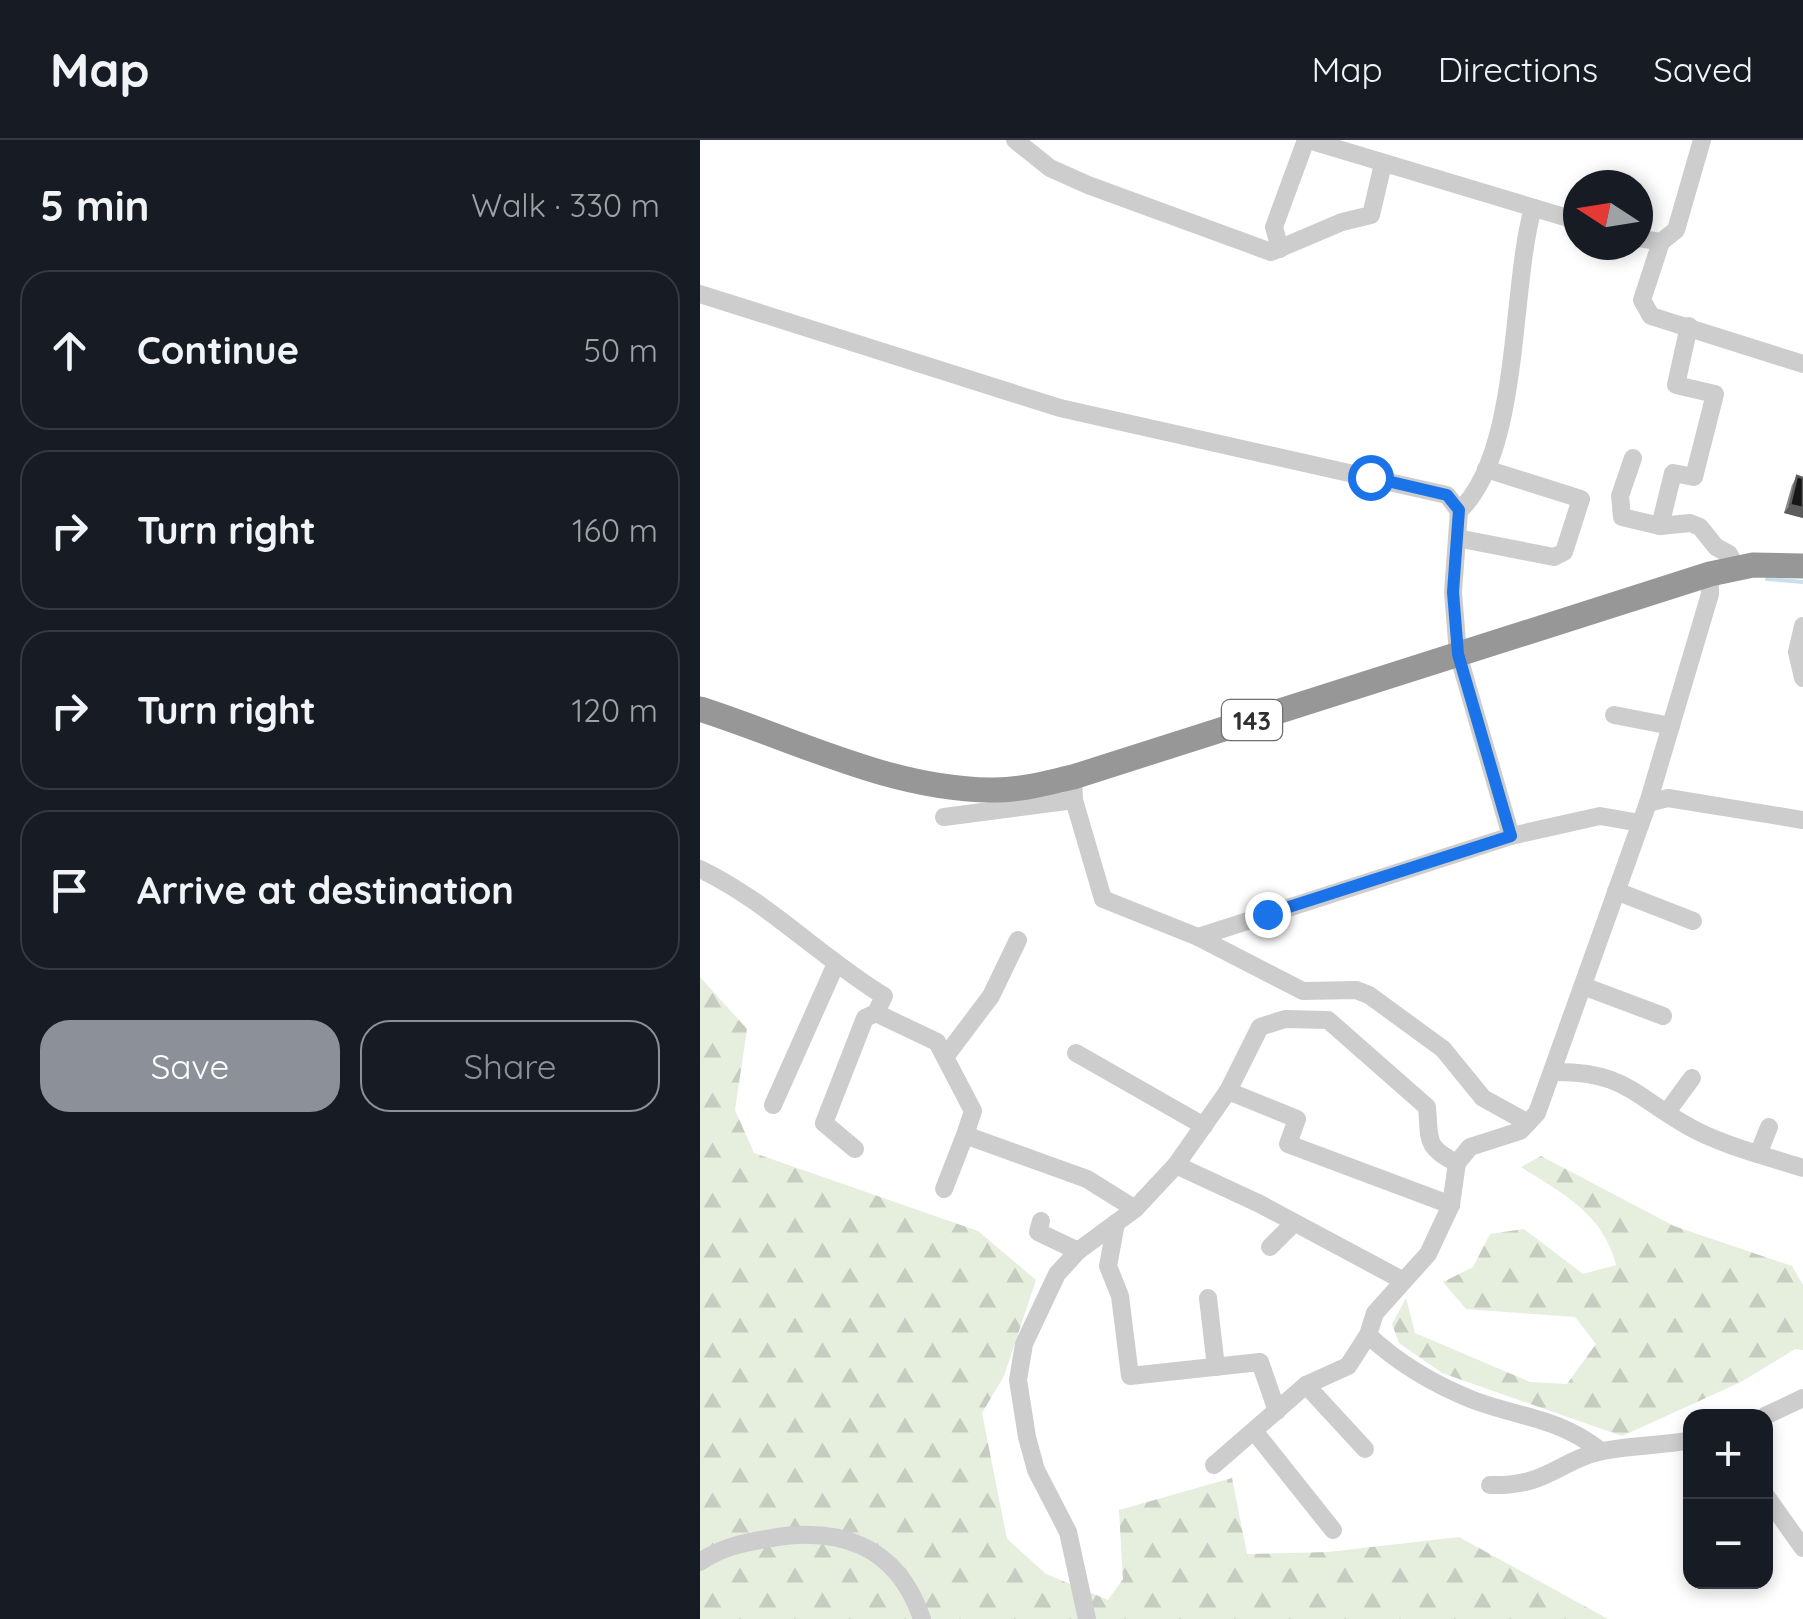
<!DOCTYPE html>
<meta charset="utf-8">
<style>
:root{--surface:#171b24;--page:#20242c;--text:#f1f3f6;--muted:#9ea1a6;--line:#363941;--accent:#8c9099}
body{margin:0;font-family:Quicksand,sans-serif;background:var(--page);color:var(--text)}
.controls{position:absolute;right:30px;bottom:30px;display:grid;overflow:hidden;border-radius:20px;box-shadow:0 5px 15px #0003}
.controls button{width:90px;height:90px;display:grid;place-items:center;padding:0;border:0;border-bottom:2px solid var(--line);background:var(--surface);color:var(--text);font:50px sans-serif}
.compass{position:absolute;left:863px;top:30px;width:90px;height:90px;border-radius:50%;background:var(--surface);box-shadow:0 5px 15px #0003;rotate:282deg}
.stop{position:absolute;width:30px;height:30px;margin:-22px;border:8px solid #1a73e8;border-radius:50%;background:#fff}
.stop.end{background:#1a73e8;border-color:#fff;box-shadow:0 2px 10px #0008}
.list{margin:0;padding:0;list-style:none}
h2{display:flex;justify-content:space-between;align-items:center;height:130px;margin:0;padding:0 40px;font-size:42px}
h2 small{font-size:32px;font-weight:400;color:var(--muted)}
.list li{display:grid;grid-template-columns:65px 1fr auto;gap:30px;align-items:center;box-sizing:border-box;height:160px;margin:0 20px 20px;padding:0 20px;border:2px solid var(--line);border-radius:30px}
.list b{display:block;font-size:38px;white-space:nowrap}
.list em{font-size:32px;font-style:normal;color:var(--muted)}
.actions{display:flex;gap:20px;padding:30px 40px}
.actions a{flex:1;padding:22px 0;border:2px solid var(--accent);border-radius:30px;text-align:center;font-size:35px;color:var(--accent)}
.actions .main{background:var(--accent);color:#fff}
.icon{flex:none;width:55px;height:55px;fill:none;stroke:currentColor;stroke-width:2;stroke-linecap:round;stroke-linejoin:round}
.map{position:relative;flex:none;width:1103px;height:1479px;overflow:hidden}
header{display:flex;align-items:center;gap:60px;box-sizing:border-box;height:140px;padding:0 50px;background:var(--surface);border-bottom:2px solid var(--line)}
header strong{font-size:48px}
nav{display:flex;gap:55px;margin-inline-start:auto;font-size:35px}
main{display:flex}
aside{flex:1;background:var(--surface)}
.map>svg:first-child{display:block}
.forest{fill:url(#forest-firs)}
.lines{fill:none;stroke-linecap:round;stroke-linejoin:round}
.stream{stroke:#cadfee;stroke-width:4}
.minor{stroke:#cdcdcd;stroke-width:18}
.highway{stroke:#979797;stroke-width:25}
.wall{fill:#8b8b8b}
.shaded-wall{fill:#5d5d5d}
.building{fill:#171717;stroke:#5d5d5d;stroke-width:2.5}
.route{stroke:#1a73e8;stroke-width:12}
.labels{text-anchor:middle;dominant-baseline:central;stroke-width:10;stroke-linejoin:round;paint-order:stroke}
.shield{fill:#fff;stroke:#6e6e6e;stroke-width:2.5}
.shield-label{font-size:25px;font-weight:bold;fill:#303030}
</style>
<header>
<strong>Map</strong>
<nav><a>Map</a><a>Directions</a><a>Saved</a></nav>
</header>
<main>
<aside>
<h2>5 min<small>Walk · 330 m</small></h2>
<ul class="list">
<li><svg class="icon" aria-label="ahead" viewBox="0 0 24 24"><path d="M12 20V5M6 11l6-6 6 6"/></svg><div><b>Continue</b></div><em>50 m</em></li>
<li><svg class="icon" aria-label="right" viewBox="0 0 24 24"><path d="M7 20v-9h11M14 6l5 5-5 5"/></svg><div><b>Turn right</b></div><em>160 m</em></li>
<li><svg class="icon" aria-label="right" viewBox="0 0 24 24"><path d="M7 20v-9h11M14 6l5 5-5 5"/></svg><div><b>Turn right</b></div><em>120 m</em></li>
<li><svg class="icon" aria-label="arrive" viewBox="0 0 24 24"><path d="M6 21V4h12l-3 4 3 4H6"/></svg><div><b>Arrive at destination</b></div></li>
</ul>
<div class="actions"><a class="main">Save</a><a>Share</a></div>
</aside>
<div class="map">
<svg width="1103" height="1479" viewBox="0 0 1103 1479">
<defs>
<pattern id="forest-firs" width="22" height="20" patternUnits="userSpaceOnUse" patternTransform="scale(2.5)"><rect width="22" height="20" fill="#e6eede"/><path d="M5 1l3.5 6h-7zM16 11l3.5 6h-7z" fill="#c6ccbf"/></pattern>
</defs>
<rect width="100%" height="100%" fill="#fff"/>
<g class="forest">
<polygon points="0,837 47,889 35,970 54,1013 278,1091 336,1140 304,1236 282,1273 307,1399 346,1434 408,1460 423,1439 419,1370 532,1338 547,1414 628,1412 759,1397 908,1479 0,1479"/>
<path d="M 841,1016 L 974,1086 L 1092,1126 L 1103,1145 L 1103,1210 L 1095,1209 L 1041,1242 L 922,1296 L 742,1233 L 699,1203 L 692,1184 L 706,1158 L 715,1193 L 830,1242 L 867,1244 L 896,1204 L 875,1177 L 766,1169 L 743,1142 L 773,1127 L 790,1094 L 824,1089 L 883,1134 L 916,1125 C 904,1074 862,1053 821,1027 Z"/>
</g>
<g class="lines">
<polyline class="stream" points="1067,439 1103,442"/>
<g class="minor">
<polyline points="315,0 350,28 388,45 571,112 642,82 671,75 683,24"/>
<polyline points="608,0 878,81"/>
<polyline points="938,98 961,102 976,90 1002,0"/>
<polyline points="961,102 942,160 951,176 1103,224"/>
<polyline points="580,109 574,87 606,0"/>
<polyline points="0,154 360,268 747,355 759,371 753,452 758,514 811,696"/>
<polyline points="933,318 920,356 922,377 960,386 990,383 1000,387 1016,407 1029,414 1036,427"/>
<path d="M 759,371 C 821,313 810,149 833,68"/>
<polyline points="960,386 973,333 994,337 1015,254 976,245 989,186"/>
<polyline points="757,398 854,417 864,412 881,359 786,329"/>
<polyline points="1103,486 1097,512 1103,538"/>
<polyline points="914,575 971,586"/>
<polyline points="373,637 374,660 403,759 498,797 811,696 900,676 940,683"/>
<polyline points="948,663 968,658 1103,680"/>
<polyline points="244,677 374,660"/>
<path d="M 0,729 C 67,761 120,817 184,856 L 176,873 L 237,902 L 273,971 L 265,995 L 387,1039 L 435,1069"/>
<polyline points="916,751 993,781"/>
<polyline points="498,797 603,851 656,850 669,855 743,909 783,958 828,983"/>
<polyline points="883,846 963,876"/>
<polyline points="376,913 504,986"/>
<polyline points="245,917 291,856 318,800"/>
<path d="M 853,932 C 922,931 931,953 986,985 C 1020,1005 1066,1016 1103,1028"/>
<polyline points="528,951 597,979 588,1004 751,1065"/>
<polyline points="73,965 135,826"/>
<polyline points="967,972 992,938"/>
<polyline points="155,1009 124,983 165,878 176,873"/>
<polyline points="1059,1012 1069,987"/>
<path d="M 476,1025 L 528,951 L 560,887 L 585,879 L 628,880 L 727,967 C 730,999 724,1007 757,1023"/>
<polyline points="244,1049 265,995"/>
<polyline points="341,1081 338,1092 378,1111"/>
<polyline points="416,1083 408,1126 420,1156 430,1236 560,1222 577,1271"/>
<polyline points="570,1107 594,1083"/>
<polyline points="508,1158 516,1227"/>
<path d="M 668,1195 C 699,1224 733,1244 773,1260 C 821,1278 857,1277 901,1311"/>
<polyline points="606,1245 665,1309"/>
<polyline points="1065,1276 1103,1258"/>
<polyline points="554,1291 633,1390"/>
<polyline points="514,1325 606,1245 648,1226 668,1195 675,1173 728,1114 751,1065 757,1023 770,1007 820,991 837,973 948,663 1010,454 1010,434"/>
<path d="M 790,1345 C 848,1347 859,1320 903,1311 C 932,1305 961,1306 991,1300"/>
<polyline points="1066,1356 1103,1408"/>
<path d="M 0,1422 C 20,1408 42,1403 66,1399 C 137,1385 197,1404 222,1479"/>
<polyline points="387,1479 368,1392 336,1330 327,1297 318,1240 324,1204 357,1134 378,1111 435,1069 476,1025 560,1064 702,1140"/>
</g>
<path class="highway" d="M 0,569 C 94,599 190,649 290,650 C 318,651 346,643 373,637 L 1010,434 L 1053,425 L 1103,426"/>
</g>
<polygon class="wall" points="1097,336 1103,378 1084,373 1092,345"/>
<polygon class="shaded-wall" points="1090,365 1103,368 1103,378 1084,373"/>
<polygon class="building" points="1097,336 1103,338 1103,368 1090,365"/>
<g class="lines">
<polyline class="route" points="567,774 811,696 758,514 753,452 759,370 747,355 670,337"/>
</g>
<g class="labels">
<rect class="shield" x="522" y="560" width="60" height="40" rx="8"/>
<g class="shield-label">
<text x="552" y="580">143</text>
</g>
</g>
</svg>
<div class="controls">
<button>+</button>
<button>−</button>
</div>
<svg class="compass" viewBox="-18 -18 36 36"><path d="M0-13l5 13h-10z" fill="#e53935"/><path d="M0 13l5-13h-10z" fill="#9ea1a6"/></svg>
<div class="stop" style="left:670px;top:337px"></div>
<div class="stop end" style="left:567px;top:774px"></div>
</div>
</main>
